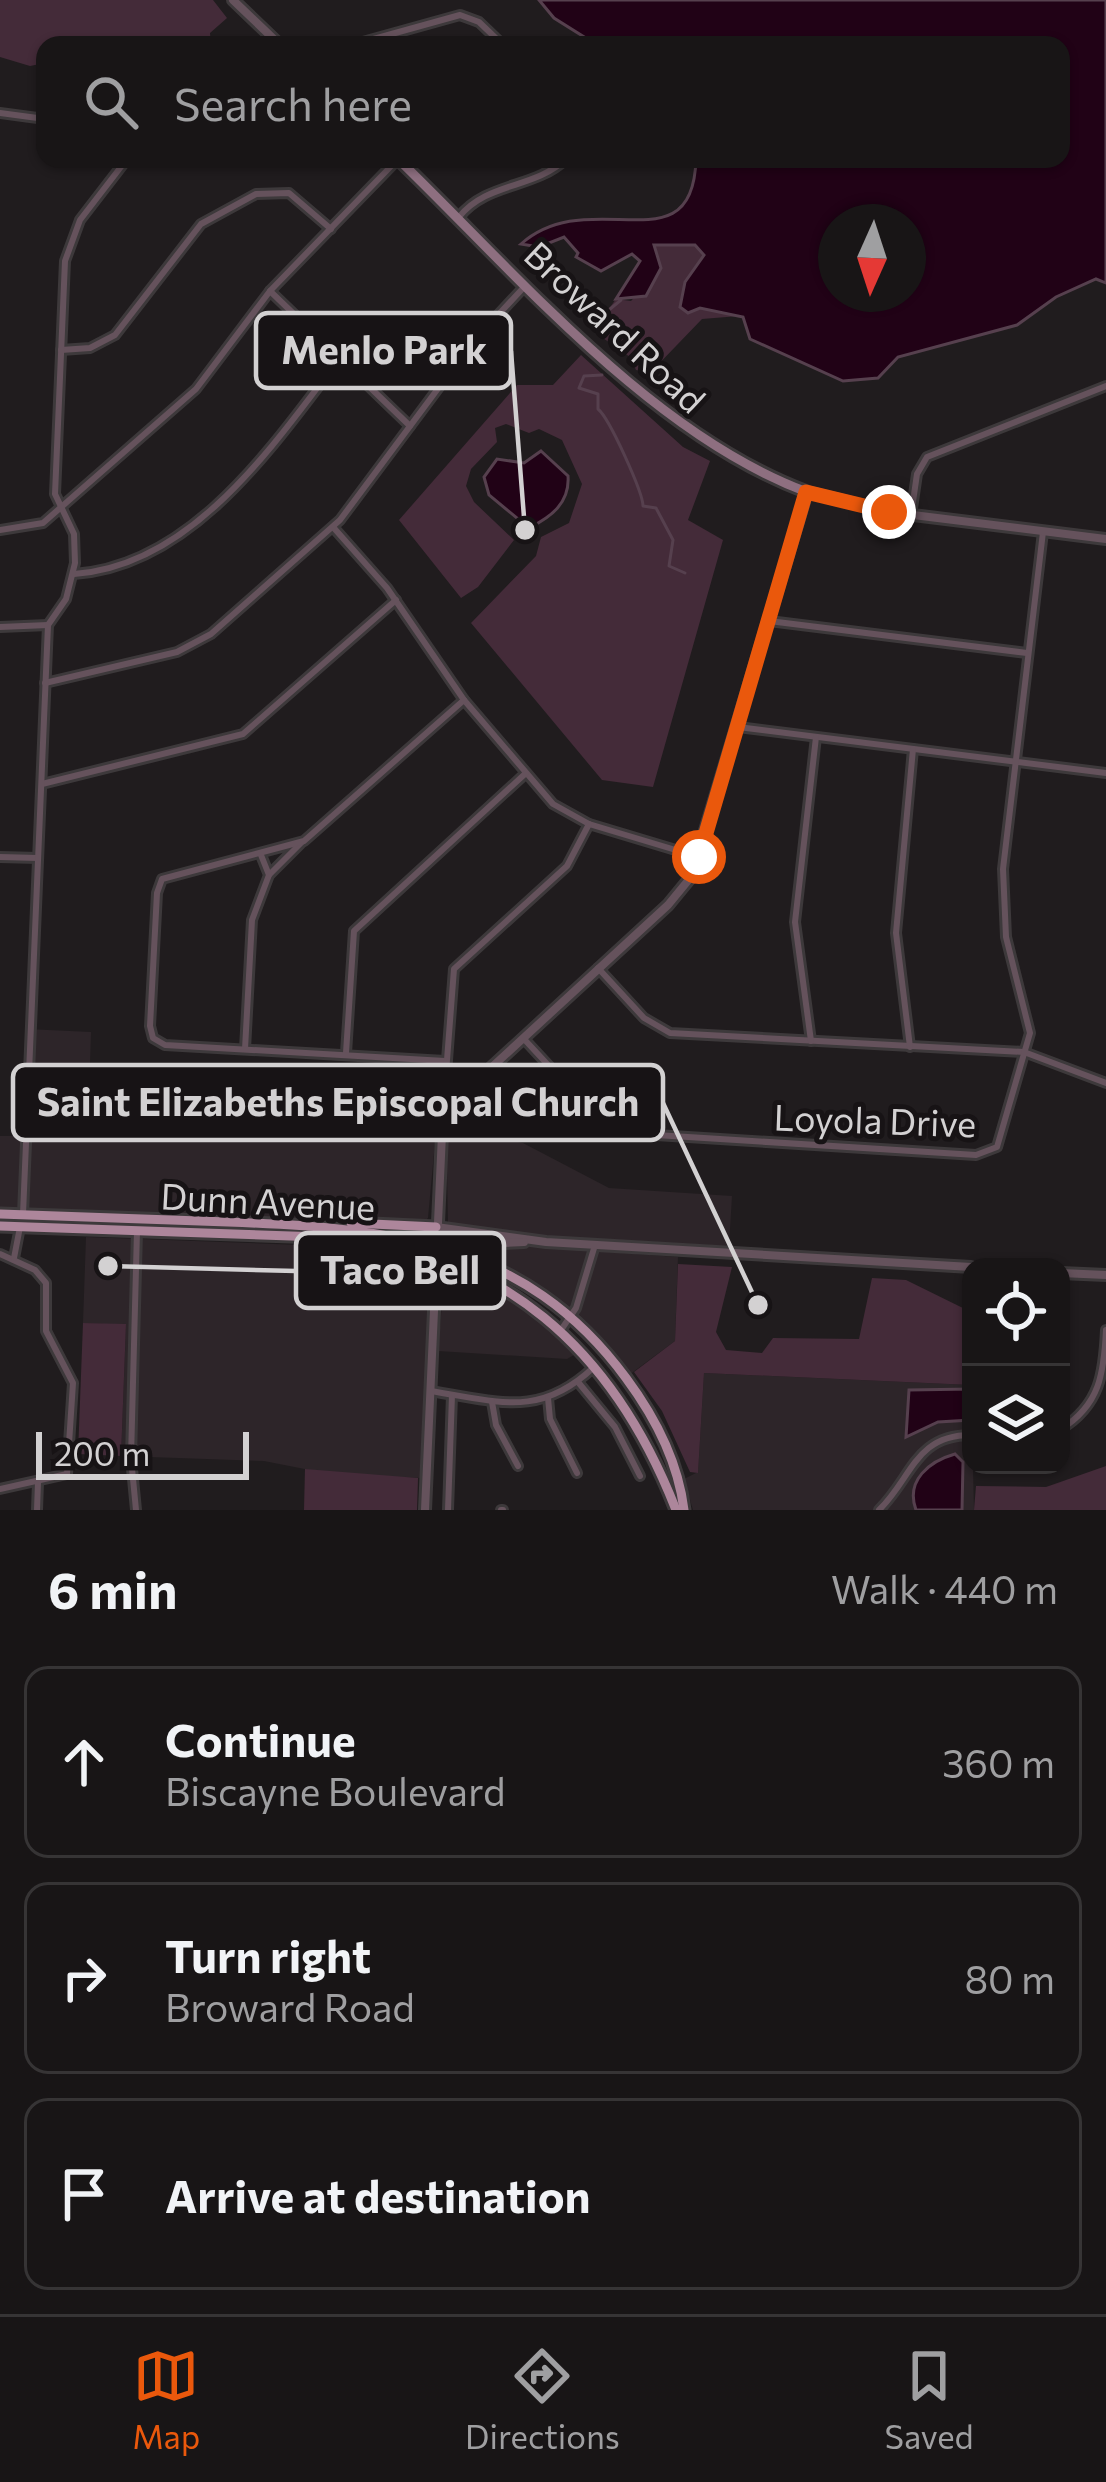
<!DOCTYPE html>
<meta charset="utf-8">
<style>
:root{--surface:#181516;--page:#211e1f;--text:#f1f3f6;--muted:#9f9fa1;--line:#363435;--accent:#ea580c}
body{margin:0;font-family:Commissioner,sans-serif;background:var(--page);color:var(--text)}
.controls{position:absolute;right:36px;bottom:36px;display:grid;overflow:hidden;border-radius:24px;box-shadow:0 3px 9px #0004}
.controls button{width:108px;height:108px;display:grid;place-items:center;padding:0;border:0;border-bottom:3px solid var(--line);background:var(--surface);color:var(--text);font:60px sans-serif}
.compass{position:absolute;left:818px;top:204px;width:108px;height:108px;border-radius:50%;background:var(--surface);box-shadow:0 3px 9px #0004;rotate:183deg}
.scale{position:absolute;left:36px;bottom:30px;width:213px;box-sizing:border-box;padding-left:12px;border:6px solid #d3d1d2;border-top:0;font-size:33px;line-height:42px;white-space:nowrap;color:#d3d1d2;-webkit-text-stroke:9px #171315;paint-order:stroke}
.stop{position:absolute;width:36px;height:36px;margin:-27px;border:9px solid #ea580c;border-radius:50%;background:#fff}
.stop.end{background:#ea580c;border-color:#fff;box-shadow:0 3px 12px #0008}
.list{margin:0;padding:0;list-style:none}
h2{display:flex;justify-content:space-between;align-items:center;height:156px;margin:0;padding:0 48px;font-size:51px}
h2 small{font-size:39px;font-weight:400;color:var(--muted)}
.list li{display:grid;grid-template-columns:78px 1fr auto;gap:36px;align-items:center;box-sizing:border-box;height:192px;margin:0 24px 24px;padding:0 24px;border:3px solid var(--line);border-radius:24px}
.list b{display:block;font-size:45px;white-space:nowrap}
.list p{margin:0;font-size:39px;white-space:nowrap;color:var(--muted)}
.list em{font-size:39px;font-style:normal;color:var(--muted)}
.icon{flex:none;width:66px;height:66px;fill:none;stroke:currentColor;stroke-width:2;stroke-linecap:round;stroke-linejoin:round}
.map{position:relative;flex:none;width:1106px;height:1510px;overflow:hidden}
.search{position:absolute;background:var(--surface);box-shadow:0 3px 9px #0004;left:36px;right:36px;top:36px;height:132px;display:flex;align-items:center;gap:30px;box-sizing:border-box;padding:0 42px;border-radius:24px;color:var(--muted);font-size:45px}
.sheet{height:804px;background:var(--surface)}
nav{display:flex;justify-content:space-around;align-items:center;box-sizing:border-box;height:168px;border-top:3px solid var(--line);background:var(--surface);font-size:33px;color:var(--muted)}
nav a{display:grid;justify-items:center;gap:6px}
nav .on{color:var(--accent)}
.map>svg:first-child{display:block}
.built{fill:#2d2529}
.green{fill:#442b39}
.water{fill:#210216;stroke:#56404e;stroke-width:3;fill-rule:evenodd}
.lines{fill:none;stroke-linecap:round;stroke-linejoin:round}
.stream{stroke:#56404e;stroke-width:3}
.minor-casing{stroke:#3d393b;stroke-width:12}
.tertiary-casing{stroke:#3d393b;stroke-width:14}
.secondary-casing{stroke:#3d393b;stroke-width:15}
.primary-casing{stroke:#3d393b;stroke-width:15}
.minor{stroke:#65525c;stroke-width:6}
.tertiary{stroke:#65525c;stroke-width:8}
.secondary{stroke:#8e6f80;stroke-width:9}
.primary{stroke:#ad869b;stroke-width:9}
.route{stroke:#ea580c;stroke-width:15}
.labels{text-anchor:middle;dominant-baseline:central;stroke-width:10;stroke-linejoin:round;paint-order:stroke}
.street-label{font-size:36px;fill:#d3d1d2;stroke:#171315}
.leader{fill:none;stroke:#d3d1d2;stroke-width:4.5}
.callout-dot{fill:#d3d1d2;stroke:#171315;stroke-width:4.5}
.callout{fill:#171315;stroke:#d3d1d2;stroke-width:4.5}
.callout-label{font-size:39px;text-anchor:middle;font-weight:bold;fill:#d3d1d2}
</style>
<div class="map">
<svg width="1106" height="1510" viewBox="0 0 1106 1510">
<rect width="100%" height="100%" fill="#201c1e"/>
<g class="built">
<polygon points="27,1029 91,1032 90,1064 116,1097 438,1110 428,1218 422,1223 0,1207 0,1136 23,1136"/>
<polygon points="471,1087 498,1118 489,1136 523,1143 609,1188 732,1196 729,1246 512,1234 448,1224 446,1119 452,1105"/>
<polygon points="86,1237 353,1247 425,1263 430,1278 423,1478 335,1475 264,1461 121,1456 126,1325 83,1323"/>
<polygon points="523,1246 678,1257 675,1341 629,1375 555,1299 472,1251"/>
<polygon points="455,1270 524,1307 579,1352 567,1359 438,1351 444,1280"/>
<polygon points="704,1373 971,1385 974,1510 693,1510 684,1479 698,1472"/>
</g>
<g class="green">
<polygon points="0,0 213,0 227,18 210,33 211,45 45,45 45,63 30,66 0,57"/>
<polygon points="653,244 695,244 704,255 685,282 681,307 688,312 700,308 739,316 702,319 650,373 636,370 630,357 593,331 616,299 631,301 661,268"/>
<polygon points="581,355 683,447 710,461 688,520 723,540 653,787 602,780 471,623 536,556 541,537 569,523 582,484 562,440 539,429 529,433 506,424 495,428 497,442 471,469 466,486 474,502 514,540 478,587 461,598 399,520 517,385 553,385"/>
<polygon points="678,1264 732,1267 716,1332 726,1350 762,1353 773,1338 859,1339 872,1278 906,1280 971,1312 971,1385 704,1373 698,1473 690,1472 662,1411 634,1372 675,1341"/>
<polygon points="83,1323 126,1324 121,1456 78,1454"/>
<polygon points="1106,1466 1106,1510 974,1510 976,1486 1046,1487"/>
<polygon points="305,1469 418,1478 417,1510 304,1510"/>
</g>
<g class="water">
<path d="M 539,0 L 1106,0 L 1106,283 L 1096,279 L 1056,297 L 1017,325 L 898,357 L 878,378 L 843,381 L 750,339 L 743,317 L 700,308 L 688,313 L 680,307 L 685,282 L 704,255 L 695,245 L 654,245 L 661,268 L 646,296 L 616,299 L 640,261 L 632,254 L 601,271 L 576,257 L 578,253 L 564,237 L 539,247 L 521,244 C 591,182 693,270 696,159 L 1061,159 L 1061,45 L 597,45 L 554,18 ZM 836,222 L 908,222 L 908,294 L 836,294 Z"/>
<path d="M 541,451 L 568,476 C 570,503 551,517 529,528 L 489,495 L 484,477 L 497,459 L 524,463 Z"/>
<polygon points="971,1389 971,1420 938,1422 906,1437 909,1390"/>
<path d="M 955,1454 L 963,1462 L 962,1510 L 916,1510 C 905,1480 930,1461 955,1454 Z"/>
</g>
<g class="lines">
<g class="stream">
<polyline points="621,300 604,314 602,323 625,338 621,353"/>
<path d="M 602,375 L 584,376 L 579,388 L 598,394 L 598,409 C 610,419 643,493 643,506 L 656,508 L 673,540 L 669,566 L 685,573"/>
</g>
<defs>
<g id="minor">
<polyline points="352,45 460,15 479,22 503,45"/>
<polyline points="0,113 45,119"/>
<path d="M 459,217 C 487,182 534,189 566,159"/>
<polyline points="270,291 410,426"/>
<polyline points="61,350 90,348 115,335 201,224 256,194 289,193 331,229"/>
<polyline points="911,515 917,474 927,457 1106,386"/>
<polyline points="333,527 387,588 464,700 553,804 589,824 699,857"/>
<polyline points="0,530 43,523 196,389 270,291 398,159"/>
<path d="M 74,574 C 193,566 274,444 340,358"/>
<polyline points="769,621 1027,653"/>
<polyline points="0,627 48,625"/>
<polyline points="45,683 177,652 211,634 340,520 472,343 525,286"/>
<polyline points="738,727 1106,773"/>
<polyline points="42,784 243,734 396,600"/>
<polyline points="0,857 38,858"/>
<polyline points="269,875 301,843"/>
<polyline points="598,968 644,1018 670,1033 1024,1052 1106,1083"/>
<polyline points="524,1039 587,1107 640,1134 976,1155 997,1147 1030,1033 1006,937 1003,869 1043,532"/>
<polyline points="811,1041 795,922 816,737"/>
<polyline points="910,1047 896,933 913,749"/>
<polyline points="245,1049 252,920 269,875 261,855"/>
<polyline points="346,1053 354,931 526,773"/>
<polyline points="445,1061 165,1045 153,1038 150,1026 157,893 162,879 304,841 464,700"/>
<polyline points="443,1112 454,969 567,866 589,824"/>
<polyline points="23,1214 48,625 66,599 75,563 74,534 55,494 65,261 80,220 127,159"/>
<polyline points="0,1254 35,1270 46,1283 46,1331 73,1383 67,1474 0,1489"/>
<polyline points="14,1258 20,1227"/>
<polyline points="561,1330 576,1308 595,1245"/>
<polyline points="578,1382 615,1427 640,1476"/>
<path d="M 430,1391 C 497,1401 539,1419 594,1367"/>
<polyline points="548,1398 550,1419 577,1473"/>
<polyline points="492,1402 496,1425 518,1466"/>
<path d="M 1061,1429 C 1100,1405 1104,1373 1106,1330"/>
<polyline points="37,1510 38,1482"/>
<polyline points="136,1510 131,1458 137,1231"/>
<polyline points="448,1510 452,1395"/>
<polyline points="501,1510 503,1510"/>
<path d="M 879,1510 C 912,1478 915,1435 971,1435"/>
</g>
<g id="tertiary">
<polyline points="233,0 280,45"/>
<polyline points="436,1227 546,1242 971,1267"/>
<polyline points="444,1246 524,1242"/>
<polyline points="1061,1273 1106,1275"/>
<polyline points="425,1510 443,1112 668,905 691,877 807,492 889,512 1106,539"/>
</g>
<path id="secondary" d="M 398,159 C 517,274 651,434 807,492"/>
<g id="primary">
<path d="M 0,1214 C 76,1216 152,1219 228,1222 C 386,1228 524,1239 626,1378 C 655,1417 678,1461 684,1510"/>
<polyline points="351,1223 436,1227"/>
<polyline points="0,1226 321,1237"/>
<path d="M 325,1237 C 502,1246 614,1351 676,1510"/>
</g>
</defs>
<use href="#minor" class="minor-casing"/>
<use href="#tertiary" class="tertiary-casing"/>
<use href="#secondary" class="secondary-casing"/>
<use href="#primary" class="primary-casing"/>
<use href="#minor" class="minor"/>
<use href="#tertiary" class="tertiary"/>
<use href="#secondary" class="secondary"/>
<use href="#primary" class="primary"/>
</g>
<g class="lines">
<polyline class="route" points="699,857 806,492 889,512"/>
</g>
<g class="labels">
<g class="street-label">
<text transform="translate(616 326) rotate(43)">Broward Road</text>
<text transform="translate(875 1119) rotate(2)">Loyola Drive</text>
<text transform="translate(268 1200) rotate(3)">Dunn Avenue</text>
</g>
</g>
<path class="leader" d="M525 530L511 351M758 1305L663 1103M108 1266L296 1271"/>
<g class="callout-dot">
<circle cx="525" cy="530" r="12"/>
<circle cx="758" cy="1305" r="12"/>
<circle cx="108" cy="1266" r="12"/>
</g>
<g class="callout">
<rect x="256" y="313" width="255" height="75" rx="12"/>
<rect x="13" y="1065" width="650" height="75" rx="12"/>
<rect x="296" y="1233" width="208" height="75" rx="12"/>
</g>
<g class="callout-label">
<text x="384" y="364">Menlo Park</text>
<text x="338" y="1116">Saint Elizabeths Episcopal Church</text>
<text x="400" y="1284">Taco Bell</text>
</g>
</svg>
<div class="controls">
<button><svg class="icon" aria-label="locate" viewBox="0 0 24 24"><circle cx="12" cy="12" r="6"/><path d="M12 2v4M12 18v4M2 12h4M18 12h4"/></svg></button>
<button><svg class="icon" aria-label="layers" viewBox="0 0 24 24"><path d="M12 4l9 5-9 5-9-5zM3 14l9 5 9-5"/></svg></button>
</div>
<svg class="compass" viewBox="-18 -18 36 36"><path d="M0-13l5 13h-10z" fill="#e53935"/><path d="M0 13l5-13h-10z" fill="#9f9fa1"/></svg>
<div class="scale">200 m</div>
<div class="stop" style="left:699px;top:857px"></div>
<div class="stop end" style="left:889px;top:512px"></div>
<div class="search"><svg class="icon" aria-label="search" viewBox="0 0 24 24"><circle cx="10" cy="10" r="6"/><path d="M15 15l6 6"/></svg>Search here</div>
</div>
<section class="sheet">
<h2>6 min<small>Walk · 440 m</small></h2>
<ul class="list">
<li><svg class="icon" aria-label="ahead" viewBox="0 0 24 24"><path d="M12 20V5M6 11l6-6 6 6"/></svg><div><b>Continue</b><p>Biscayne Boulevard</p></div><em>360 m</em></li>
<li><svg class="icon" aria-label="right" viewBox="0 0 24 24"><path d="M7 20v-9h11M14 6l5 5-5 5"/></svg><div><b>Turn right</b><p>Broward Road</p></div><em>80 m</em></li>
<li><svg class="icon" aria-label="arrive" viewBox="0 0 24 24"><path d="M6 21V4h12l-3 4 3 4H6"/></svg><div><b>Arrive at destination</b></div></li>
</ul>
</section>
<nav>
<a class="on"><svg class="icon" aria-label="map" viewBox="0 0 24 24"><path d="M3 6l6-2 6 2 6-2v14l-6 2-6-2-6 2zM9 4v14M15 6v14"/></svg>Map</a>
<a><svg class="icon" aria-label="directions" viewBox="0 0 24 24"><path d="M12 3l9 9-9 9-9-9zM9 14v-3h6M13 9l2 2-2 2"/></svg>Directions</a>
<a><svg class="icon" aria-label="saved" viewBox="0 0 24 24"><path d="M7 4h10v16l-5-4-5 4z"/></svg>Saved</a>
</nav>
